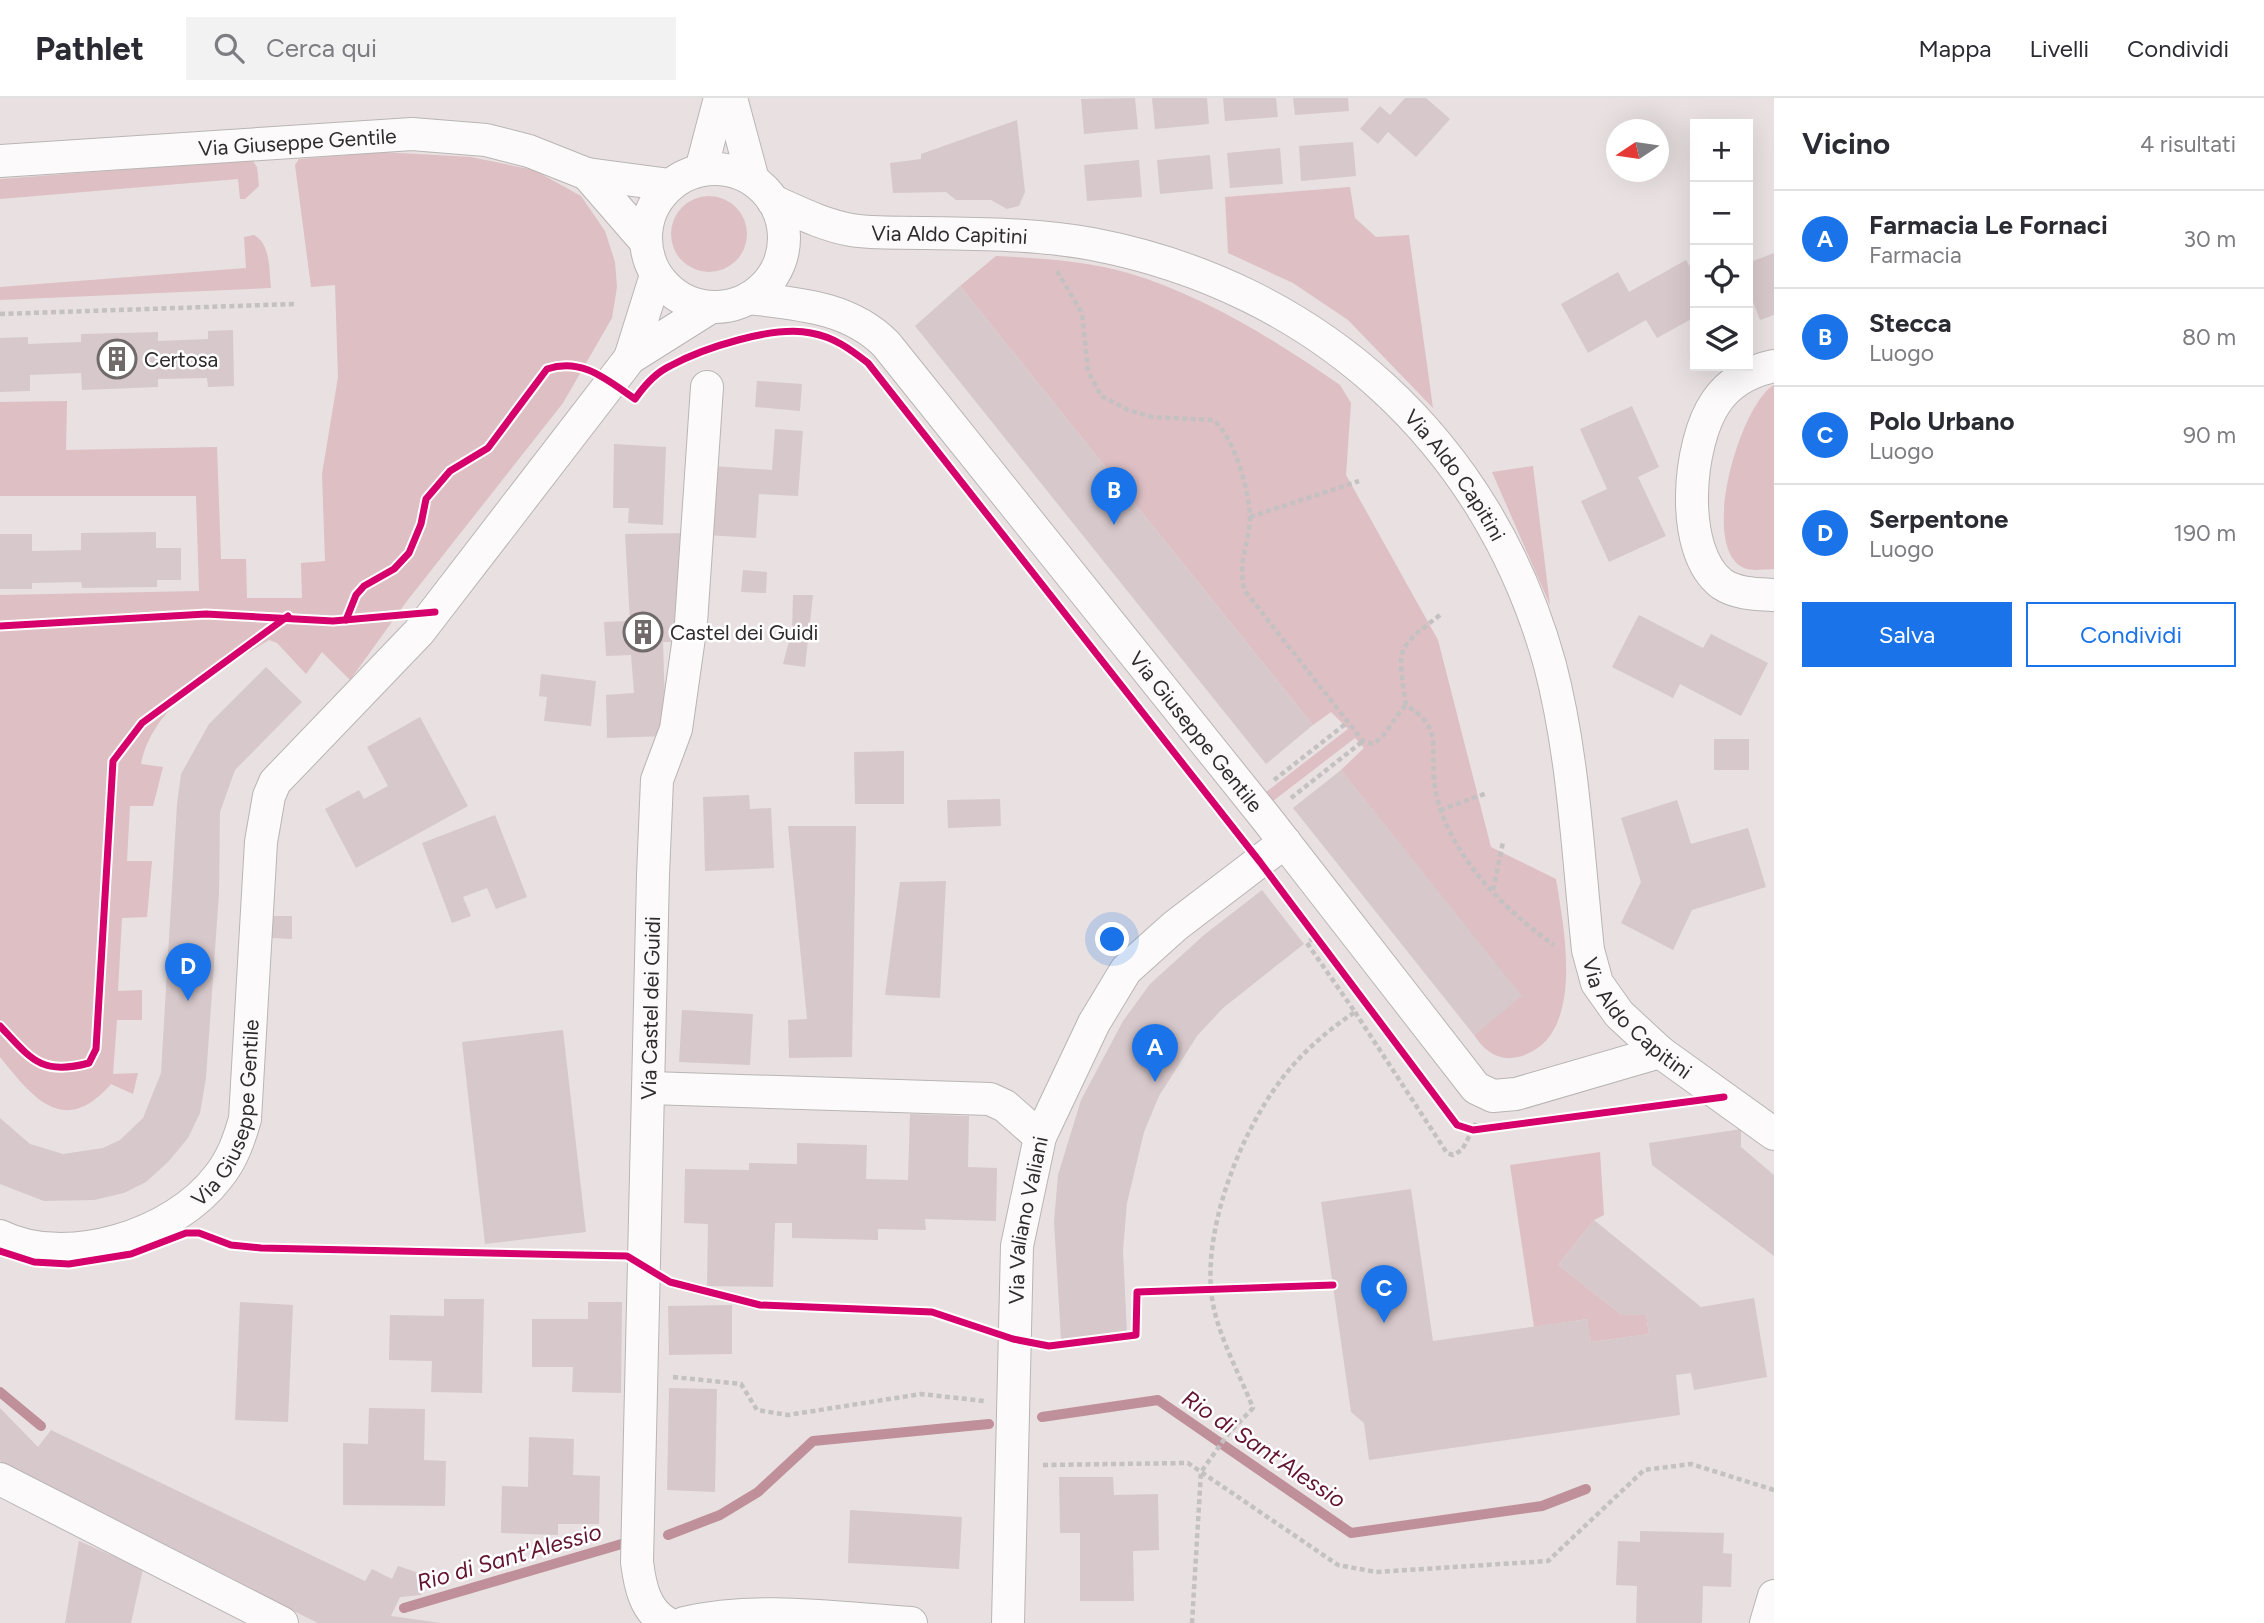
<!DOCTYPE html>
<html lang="it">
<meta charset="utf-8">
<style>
:root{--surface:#fff;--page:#f2f2f3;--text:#2b2b33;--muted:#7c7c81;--line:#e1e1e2;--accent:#1a73e8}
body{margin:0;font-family:Figtree,sans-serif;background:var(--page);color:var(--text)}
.controls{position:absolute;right:21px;top:21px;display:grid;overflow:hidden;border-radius:0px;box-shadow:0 7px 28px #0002}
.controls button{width:63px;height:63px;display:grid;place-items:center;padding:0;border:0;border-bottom:2px solid var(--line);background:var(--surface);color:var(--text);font:35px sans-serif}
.compass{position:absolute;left:1606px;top:21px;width:63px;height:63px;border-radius:50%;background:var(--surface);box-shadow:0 7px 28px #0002;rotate:257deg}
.you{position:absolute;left:1113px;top:842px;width:24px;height:24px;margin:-18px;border:5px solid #fff;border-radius:50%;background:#1a73e8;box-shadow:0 0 0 10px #1a73e833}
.badge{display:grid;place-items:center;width:46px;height:46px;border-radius:50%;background:var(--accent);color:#fff;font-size:23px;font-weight:700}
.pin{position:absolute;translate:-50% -58px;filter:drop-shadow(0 2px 4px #0008)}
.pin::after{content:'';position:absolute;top:37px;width:24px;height:21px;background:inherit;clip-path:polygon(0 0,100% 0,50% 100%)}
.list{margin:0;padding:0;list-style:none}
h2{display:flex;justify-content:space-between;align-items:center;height:91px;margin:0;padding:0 28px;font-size:30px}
h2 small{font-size:23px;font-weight:400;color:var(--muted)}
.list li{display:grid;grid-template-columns:46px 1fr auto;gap:21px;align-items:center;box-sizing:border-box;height:98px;padding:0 28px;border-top:2px solid var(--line)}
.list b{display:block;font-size:26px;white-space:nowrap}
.list p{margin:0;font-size:23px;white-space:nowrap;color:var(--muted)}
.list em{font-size:23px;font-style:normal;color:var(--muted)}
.actions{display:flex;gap:14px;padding:21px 28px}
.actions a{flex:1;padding:16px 0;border:2px solid var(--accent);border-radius:0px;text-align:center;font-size:24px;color:var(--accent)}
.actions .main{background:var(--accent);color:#fff}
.icon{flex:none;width:38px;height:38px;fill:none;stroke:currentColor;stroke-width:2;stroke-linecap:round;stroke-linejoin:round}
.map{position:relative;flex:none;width:1774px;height:1525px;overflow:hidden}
header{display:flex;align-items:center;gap:42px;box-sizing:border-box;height:98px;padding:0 35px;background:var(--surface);border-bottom:2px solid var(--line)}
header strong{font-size:33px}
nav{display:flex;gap:38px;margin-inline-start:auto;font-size:24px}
.search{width:490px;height:63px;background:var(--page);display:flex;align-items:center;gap:18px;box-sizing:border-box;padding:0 24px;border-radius:0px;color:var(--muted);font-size:26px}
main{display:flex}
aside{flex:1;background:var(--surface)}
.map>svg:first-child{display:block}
.green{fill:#ddbfc4}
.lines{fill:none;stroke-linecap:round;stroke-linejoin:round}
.stream{stroke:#bf909a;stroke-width:10}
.building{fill:#d7c8cb}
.minor-casing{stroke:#bab5b5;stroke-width:34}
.path{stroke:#c4c1c2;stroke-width:4.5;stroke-dasharray:5 3.5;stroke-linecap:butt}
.minor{stroke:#fcfafa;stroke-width:32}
.cycleway-casing{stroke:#fff;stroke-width:11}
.cycleway{stroke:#d6006c;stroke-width:7}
.labels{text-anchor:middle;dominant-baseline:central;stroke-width:5;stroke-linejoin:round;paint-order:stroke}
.street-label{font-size:21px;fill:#302b2c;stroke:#fff}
.poi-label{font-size:21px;fill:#302b2c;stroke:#fff;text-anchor:start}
.water-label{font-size:23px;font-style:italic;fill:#63142e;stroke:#fff}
</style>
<header>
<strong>Pathlet</strong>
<div class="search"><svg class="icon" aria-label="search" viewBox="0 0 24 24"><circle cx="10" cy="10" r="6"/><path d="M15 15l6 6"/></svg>Cerca qui</div>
<nav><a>Mappa</a><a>Livelli</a><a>Condividi</a></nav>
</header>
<main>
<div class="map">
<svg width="1774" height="1525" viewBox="0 0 1774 1525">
<rect width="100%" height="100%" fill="#e8e0e1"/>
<g class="green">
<path d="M 382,54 L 471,59 L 534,72 L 581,98 L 605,133 L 615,164 L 617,189 L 612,220 L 563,305 L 407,503 L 350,582 L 322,554 L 306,576 L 277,545 L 269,542 C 220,573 154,603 141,666 L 163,669 L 153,708 L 130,708 L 127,763 L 152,763 L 147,819 L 122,820 L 118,893 L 142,892 L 142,922 L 117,922 L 113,976 L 138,975 L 133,996 L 111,986 C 64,1040 33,1000 0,959 L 0,497 L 199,493 L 196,398 L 0,398 L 0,304 L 67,303 L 66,352 L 217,349 L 221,461 L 246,461 L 247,500 L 302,500 L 301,465 L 325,463 L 322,376 L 338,279 L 335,187 L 311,189 L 295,67 L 299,61 Z"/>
<polygon points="249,57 257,69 259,88 245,101 240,101 238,81 0,101 0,81 235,63"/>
<polygon points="1350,89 1355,120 1376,139 1409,137 1433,310 1348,222 1293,185 1228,155 1225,99"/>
<circle cx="709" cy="136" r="38"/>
<path d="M 254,137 C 271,146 269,173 271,190 L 0,202 L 0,189 L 246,170 L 244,139 Z"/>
<path d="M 996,158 C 1039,160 1087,163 1128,175 C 1205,198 1275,242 1340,287 L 1351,305 L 1346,377 L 1438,542 L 1491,749 L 1556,781 C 1564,831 1587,942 1518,959 C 1498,964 1484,952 1474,937 L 1521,898 L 1341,672 L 1364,650 L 1355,640 L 1273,703 L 1266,694 L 1348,631 L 1331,614 L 1313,627 L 960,188 Z"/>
<path d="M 1774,287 L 1774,471 C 1766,471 1754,473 1747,471 C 1696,455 1740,306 1774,287 Z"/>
<polygon points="1533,368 1550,507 1492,374"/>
<polygon points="1600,1054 1604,1117 1594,1122 1558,1167 1622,1217 1646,1217 1649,1236 1591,1244 1587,1221 1534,1229 1510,1067"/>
</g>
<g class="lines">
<g class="stream">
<polyline points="0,1294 41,1328"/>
<polyline points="1042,1319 1158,1302 1351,1435 1542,1408 1586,1391"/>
<polyline points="668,1437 720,1417 758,1394 813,1343 989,1326"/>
<polyline points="404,1510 625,1445"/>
</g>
</g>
<g class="building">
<polygon points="1135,0 1138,31 1084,36 1081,1"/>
<polygon points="1152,0 1207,0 1209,26 1155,31"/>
<polygon points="1223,0 1276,0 1278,19 1225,23"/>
<polygon points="1293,0 1348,0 1349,13 1295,17"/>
<polygon points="1405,0 1426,0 1450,21 1416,59 1388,34 1378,46 1360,31 1380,8 1390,17"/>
<polygon points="1017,22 1025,94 1019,108 1007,111 991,102 956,102 946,94 893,95 890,65 921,61 921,56"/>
<polygon points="1353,44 1356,78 1301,83 1299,48"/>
<polygon points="1280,50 1283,86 1230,90 1227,55"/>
<polygon points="1210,57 1213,91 1160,96 1157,62"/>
<polygon points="1139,62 1142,99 1087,103 1084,67"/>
<polygon points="1774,155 1774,217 1760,222 1748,191 1748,165"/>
<polygon points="1686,162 1695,178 1695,219 1657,240 1646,222 1588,255 1561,206 1618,174 1629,194"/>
<polygon points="960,188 1313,627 1266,666 915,228"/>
<polygon points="233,232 234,288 208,289 207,280 158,281 158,289 82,292 81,275 30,277 30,293 0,294 0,240 28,239 28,246 81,244 81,236 158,234 158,243 208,241 208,233"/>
<polygon points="757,283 802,286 800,313 755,309"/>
<polygon points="1632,308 1659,369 1638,379 1666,438 1609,464 1581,403 1607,391 1580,331"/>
<polygon points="775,331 803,333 798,398 759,396 756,440 706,437 712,368 772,372"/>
<polygon points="614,346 666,349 663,427 628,425 629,410 613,410"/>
<polygon points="156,434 156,450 181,450 181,482 157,482 157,489 82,490 81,484 32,485 32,491 0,491 0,436 32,436 32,453 81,452 81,435"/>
<polygon points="688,435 681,544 663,544 666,638 607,640 606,597 634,595 631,557 606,558 604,524 630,523 625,436"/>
<polygon points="743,472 767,474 766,495 741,494"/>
<polygon points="793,497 813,497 805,569 783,566 792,532"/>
<polygon points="1639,517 1703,550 1711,536 1768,565 1741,618 1680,586 1673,600 1612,569"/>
<polygon points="266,569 302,604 235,672 220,714 219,795 206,980 200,1015 188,1040 168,1064 146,1084 124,1095 94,1102 44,1103 0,1086 0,1020 30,1046 63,1056 103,1050 120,1042 143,1020 161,975 177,706 181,676 209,626"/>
<polygon points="541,576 596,583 591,628 544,623 547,599 539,598"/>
<polygon points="420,619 468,708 356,770 325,711 359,692 364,701 388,688 367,649"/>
<rect x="1714" y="641" width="35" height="31"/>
<polygon points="904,653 904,706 855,706 854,654"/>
<polygon points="1341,672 1522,898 1474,937 1293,710"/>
<polygon points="749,697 750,711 771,710 774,770 705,773 703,699"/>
<polygon points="1000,701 1001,728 948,730 947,702"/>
<polygon points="1677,702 1691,746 1748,730 1766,789 1692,812 1673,852 1621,825 1641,784 1621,720"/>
<polygon points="495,717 527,799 496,811 487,790 463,799 471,818 452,825 422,745"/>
<polygon points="788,728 856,728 852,959 789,960 788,922 807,921"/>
<polygon points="946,783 940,900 885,897 900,784"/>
<polygon points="1262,792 1304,846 1223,910 1197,938 1159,998 1144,1034 1127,1105 1123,1152 1127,1236 1061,1241 1054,1124 1058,1077 1081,1002 1123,923 1150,886 1204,837"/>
<polygon points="273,818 292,818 292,841 272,840"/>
<polygon points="682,912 753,916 750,967 679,964"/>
<polygon points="563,932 586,1134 485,1146 462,944"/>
<polygon points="910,1016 969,1018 968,1069 997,1070 996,1123 925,1121 926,1132 878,1131 878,1142 792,1140 792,1125 775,1125 773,1189 707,1188 708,1126 684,1125 685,1071 749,1072 749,1065 797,1066 797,1045 867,1047 866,1081 908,1082"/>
<polygon points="1741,1031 1741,1049 1774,1077 1774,1158 1652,1067 1649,1045"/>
<polygon points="1411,1091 1433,1243 1588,1221 1591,1244 1649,1236 1646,1217 1622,1217 1558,1167 1594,1122 1701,1209 1754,1200 1767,1279 1694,1292 1691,1275 1676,1277 1680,1317 1369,1362 1364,1325 1351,1314 1321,1104"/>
<polygon points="444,1201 484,1201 482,1295 431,1294 432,1263 389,1262 390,1217 444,1218"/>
<polygon points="240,1204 293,1207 288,1324 235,1322"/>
<polygon points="588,1204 622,1204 621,1295 572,1294 573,1269 532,1269 532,1221 588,1221"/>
<polygon points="732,1207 732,1256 669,1257 668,1208"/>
<polygon points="669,1290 717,1291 715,1394 667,1392"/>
<polygon points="0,1310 38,1349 51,1332 365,1483 372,1471 392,1481 398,1468 422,1476 421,1497 400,1499 391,1518 441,1525 318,1525 129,1432 0,1363"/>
<polygon points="369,1310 425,1311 424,1362 446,1363 445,1408 343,1407 343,1345 368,1346"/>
<polygon points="529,1339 574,1341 573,1377 600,1378 599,1426 558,1426 558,1437 501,1435 502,1388 528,1389"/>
<polygon points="1059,1379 1113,1379 1114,1397 1158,1396 1159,1452 1133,1453 1134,1503 1080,1503 1080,1435 1060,1435"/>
<polygon points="850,1412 962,1419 959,1471 848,1465"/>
<polygon points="1640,1433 1724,1435 1723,1455 1732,1456 1731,1489 1703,1488 1702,1525 1636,1525 1637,1488 1616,1487 1618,1443 1640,1444"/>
<polygon points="79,1443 143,1471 131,1525 65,1525"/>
</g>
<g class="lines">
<defs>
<g id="minor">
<polyline points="731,0 753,82"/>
<path id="s1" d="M 0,63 L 412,36 L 486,42 L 529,53 L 587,76 L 670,87"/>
<circle cx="715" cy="140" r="69"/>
<polyline points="701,72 720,0"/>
<polyline points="587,76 646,144"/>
<path id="s2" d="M 773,103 C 798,114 823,127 851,132 C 875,136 902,134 927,135 C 982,136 1038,136 1092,146 C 1318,189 1489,345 1550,567 C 1574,659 1578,758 1588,852 L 1597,885 L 1619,916 L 1660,954 L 1774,1036"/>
<path id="s3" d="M 749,200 C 799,206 849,209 886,246 L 1266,720 L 1476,990 L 1493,998 L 1516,996 L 1660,954"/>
<polyline points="630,260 656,177"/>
<path d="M 1774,268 C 1750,273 1730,283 1716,304 C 1688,344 1678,453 1722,486 C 1737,496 1756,496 1774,497"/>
<polyline points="650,990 990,1001 1005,1008 1040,1039"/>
<path id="s4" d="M 0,1138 C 67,1171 174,1137 218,1079 C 232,1062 239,1042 245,1021 L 261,744 L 269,698 L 275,684 L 419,534 L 630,260 L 711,209"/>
<polyline points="0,1381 282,1525"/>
<path id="s5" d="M 667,1525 C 645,1513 640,1488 637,1464 L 653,777 L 657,682 L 676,631 L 691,525 L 707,289"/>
<path d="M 684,1525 C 758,1508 836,1520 911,1525"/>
<path id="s6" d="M 1008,1525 L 1017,1148 L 1040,1039 L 1094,925 L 1126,872 L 1175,828 L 1285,744"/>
<polyline points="1766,1525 1774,1498"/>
</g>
</defs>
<use href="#minor" class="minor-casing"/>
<g class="path">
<path d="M 1057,173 L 1082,215 L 1088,273 L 1101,298 L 1128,312 L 1152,319 L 1213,322 C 1234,337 1251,398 1250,423 C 1248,447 1237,469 1245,493 L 1348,624 L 1363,643 L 1373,646 C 1386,639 1394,619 1406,607"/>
<polyline points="0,216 294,206"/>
<polyline points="1250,419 1359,383"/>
<path d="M 1440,517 C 1394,552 1398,551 1406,607 C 1442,630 1431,644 1434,681 C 1435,695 1439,710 1445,723 C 1466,773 1510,816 1554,847"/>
<polyline points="1274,682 1348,624"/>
<polyline points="1291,700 1363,643"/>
<polyline points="1440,712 1487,695"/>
<polyline points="1493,792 1503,744"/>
<polyline points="1355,914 1447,1055 1453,1057 1462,1052 1476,1025"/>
<polyline points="673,1279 741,1286 757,1312 788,1317 921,1296 984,1303"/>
<polyline points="1043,1367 1188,1365 1338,1467 1376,1474 1548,1463 1644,1372 1691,1366 1774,1392"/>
<path d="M 1192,1525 L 1201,1374 L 1228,1336 L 1253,1310 C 1240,1277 1220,1242 1213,1206 C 1200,1137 1239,1037 1281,982 C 1300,956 1328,932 1355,914 L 1307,845 L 1316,838"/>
</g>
<use href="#minor" class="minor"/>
<defs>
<g id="cycleway">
<path d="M 346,522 L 356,497 L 364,488 L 394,471 L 409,455 L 421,426 L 426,401 L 450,373 L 488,350 L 547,271 C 582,259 607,282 635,301 C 644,288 655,275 670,268 C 703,250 774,227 811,235 C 834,239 850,251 868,265 L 1260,764 L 1457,1027 L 1473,1032 L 1724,999"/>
<polyline points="0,528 206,516 333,523 435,514"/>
<path d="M 0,928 C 31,961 41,978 89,965 L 96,951 L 113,663 L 142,625 L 288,518"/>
<polyline points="0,1153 34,1164 69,1166 131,1156 186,1135 199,1135 231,1147 261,1150 627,1158 670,1184 760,1207 932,1214 1013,1241 1049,1248 1136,1237 1137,1194 1333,1187"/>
</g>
</defs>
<use href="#cycleway" class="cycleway-casing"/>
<use href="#cycleway" class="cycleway"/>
</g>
<defs>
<symbol id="building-ring" viewBox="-11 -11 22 22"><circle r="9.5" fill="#fff" stroke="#706a6b" stroke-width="1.5"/><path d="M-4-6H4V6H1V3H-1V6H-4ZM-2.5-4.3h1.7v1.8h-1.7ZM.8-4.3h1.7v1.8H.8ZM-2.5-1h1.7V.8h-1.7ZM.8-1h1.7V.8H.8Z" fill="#706a6b"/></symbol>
</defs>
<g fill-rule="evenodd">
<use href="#building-ring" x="95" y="239" width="44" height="44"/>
<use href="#building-ring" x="621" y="512" width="44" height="44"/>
</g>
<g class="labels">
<g class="street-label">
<text stroke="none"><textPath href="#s1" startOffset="298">Via Giuseppe Gentile</textPath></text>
<text stroke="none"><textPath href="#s2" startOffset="182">Via Aldo Capitini</textPath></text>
<text stroke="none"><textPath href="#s2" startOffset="768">Via Aldo Capitini</textPath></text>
<text stroke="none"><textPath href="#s3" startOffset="644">Via Giuseppe Gentile</textPath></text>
<text stroke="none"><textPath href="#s5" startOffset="625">Via Castel dei Guidi</textPath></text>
<text stroke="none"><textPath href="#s2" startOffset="1356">Via Aldo Capitini</textPath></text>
<text stroke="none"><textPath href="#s4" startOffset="306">Via Giuseppe Gentile</textPath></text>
<text stroke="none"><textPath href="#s6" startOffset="404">Via Valiano Valiani</textPath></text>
</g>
<g class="poi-label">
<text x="144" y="261">Certosa</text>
<text x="670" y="534">Castel dei Guidi</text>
</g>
<g class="water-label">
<text transform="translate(1264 1351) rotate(34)">Rio di Sant'Alessio</text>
<text transform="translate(509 1459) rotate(-16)">Rio di Sant'Alessio</text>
</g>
</g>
</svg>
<div class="controls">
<button>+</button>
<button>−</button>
<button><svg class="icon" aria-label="locate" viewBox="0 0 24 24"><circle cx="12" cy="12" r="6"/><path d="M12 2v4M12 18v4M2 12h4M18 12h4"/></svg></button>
<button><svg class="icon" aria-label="layers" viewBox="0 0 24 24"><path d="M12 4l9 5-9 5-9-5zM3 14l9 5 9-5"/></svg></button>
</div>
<svg class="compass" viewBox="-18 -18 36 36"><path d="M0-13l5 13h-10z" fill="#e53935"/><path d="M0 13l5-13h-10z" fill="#7c7c81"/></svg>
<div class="you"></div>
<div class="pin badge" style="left:1155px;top:984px">A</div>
<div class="pin badge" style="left:1114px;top:427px">B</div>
<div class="pin badge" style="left:1384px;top:1225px">C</div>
<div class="pin badge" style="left:188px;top:903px">D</div>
</div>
<aside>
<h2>Vicino<small>4 risultati</small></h2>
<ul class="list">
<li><span class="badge">A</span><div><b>Farmacia Le Fornaci</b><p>Farmacia</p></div><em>30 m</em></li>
<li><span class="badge">B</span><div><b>Stecca</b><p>Luogo</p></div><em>80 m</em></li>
<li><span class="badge">C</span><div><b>Polo Urbano</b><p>Luogo</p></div><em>90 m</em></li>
<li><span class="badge">D</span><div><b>Serpentone</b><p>Luogo</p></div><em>190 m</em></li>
</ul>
<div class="actions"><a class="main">Salva</a><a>Condividi</a></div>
</aside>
</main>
